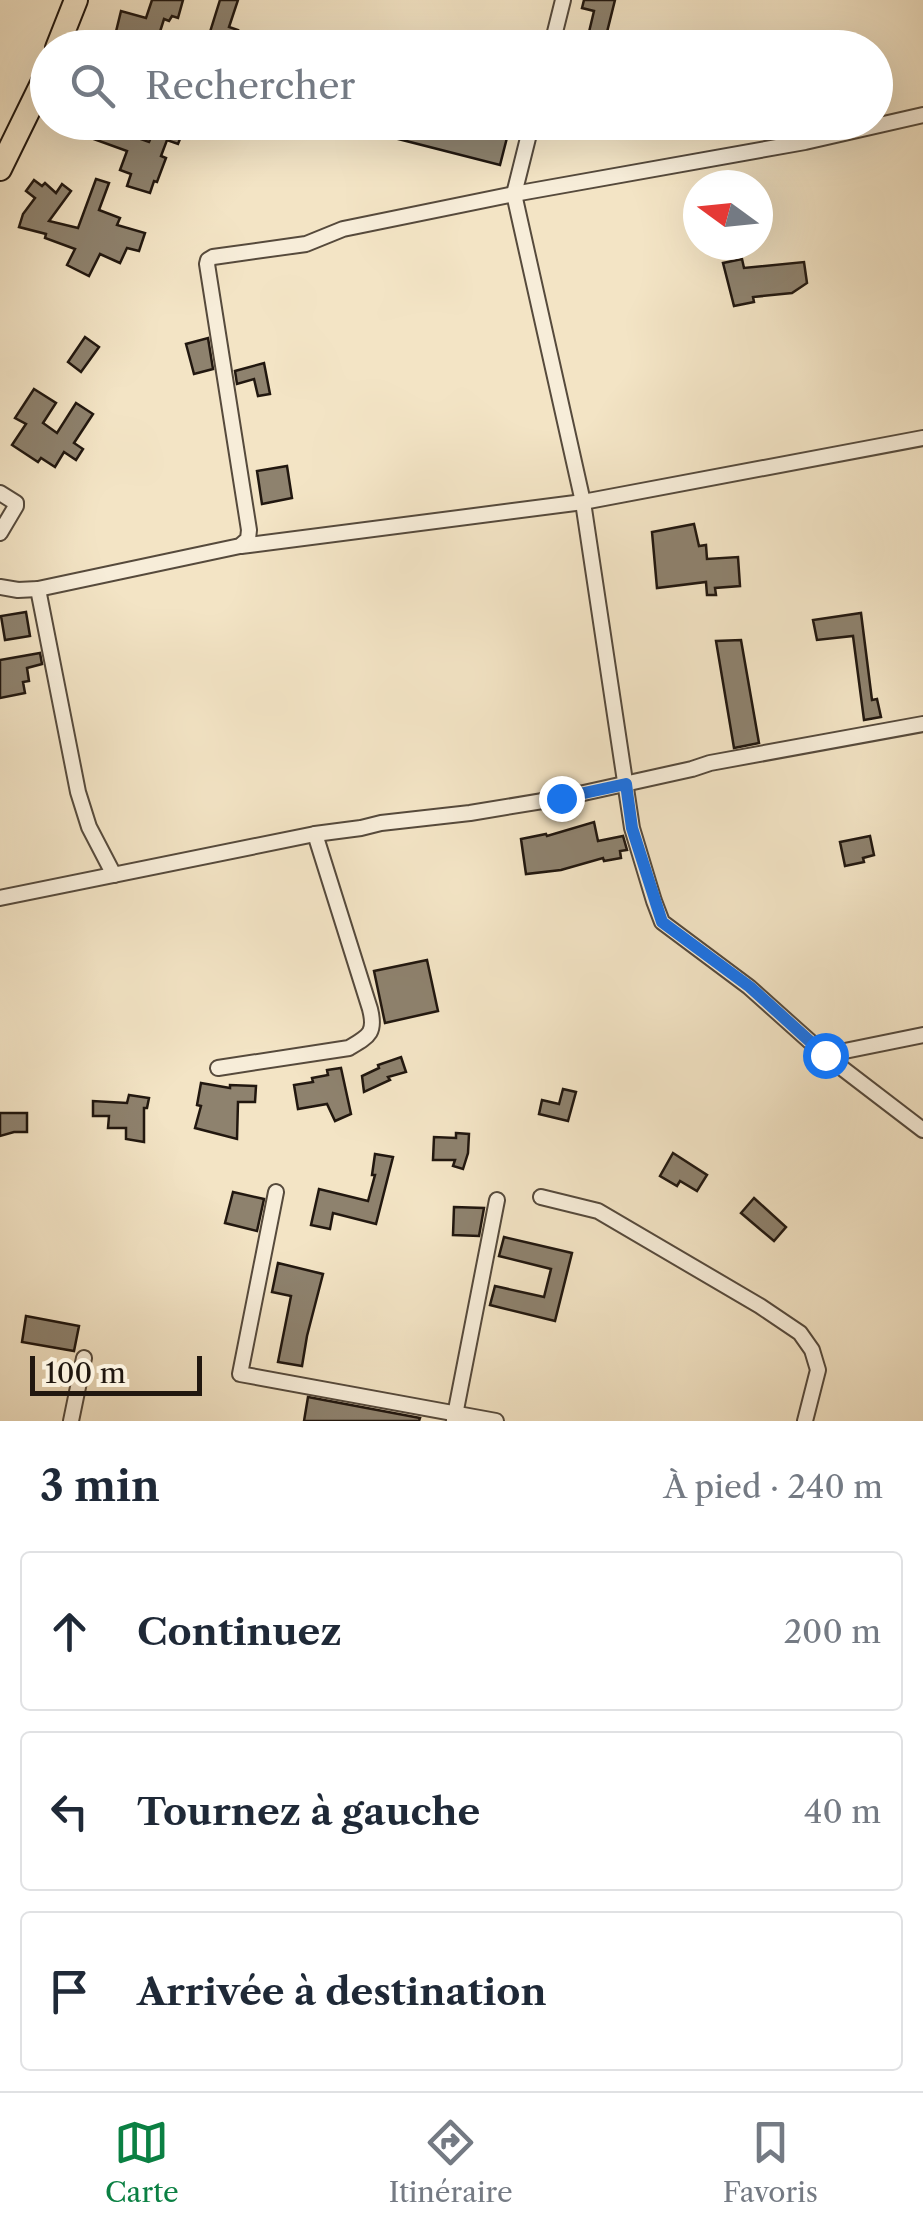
<!DOCTYPE html>
<html lang="fr">
<meta charset="utf-8">
<style>
:root{--surface:#fff;--page:#f2f2f3;--text:#1f2937;--muted:#747a83;--line:#e0e1e3;--accent:#0b8043}
body{margin:0;font-family:"Libre Caslon Text",serif;background:var(--page);color:var(--text)}
.compass{position:absolute;left:683px;top:170px;width:90px;height:90px;border-radius:50%;background:var(--surface);box-shadow:0 10px 40px #0002;rotate:285deg}
.scale{position:absolute;left:30px;bottom:25px;width:172px;box-sizing:border-box;padding-left:10px;border:5px solid #21170f;border-top:0;font-size:28px;line-height:35px;white-space:nowrap;color:#21170f;-webkit-text-stroke:8px #f7edd9;paint-order:stroke}
.stop{position:absolute;width:30px;height:30px;margin:-22px;border:8px solid #1a73e8;border-radius:50%;background:#fff}
.stop.end{background:#1a73e8;border-color:#fff;box-shadow:0 2px 10px #0008}
.list{margin:0;padding:0;list-style:none}
h2{display:flex;justify-content:space-between;align-items:center;height:130px;margin:0;padding:0 40px;font-size:42px}
h2 small{font-size:32px;font-weight:400;color:var(--muted)}
.list li{display:grid;grid-template-columns:65px 1fr auto;gap:30px;align-items:center;box-sizing:border-box;height:160px;margin:0 20px 20px;padding:0 20px;border:2px solid var(--line);border-radius:10px}
.list b{display:block;font-size:38px;white-space:nowrap}
.list em{font-size:32px;font-style:normal;color:var(--muted)}
.icon{flex:none;width:55px;height:55px;fill:none;stroke:currentColor;stroke-width:2;stroke-linecap:round;stroke-linejoin:round}
.map{position:relative;flex:none;width:923px;height:1421px;overflow:hidden}
.search{position:absolute;background:var(--surface);box-shadow:0 10px 40px #0002;left:30px;right:30px;top:30px;height:110px;display:flex;align-items:center;gap:25px;box-sizing:border-box;padding:0 35px;border-radius:55px;color:var(--muted);font-size:38px}
.sheet{height:670px;background:var(--surface)}
nav{display:flex;justify-content:space-around;align-items:center;box-sizing:border-box;height:140px;border-top:2px solid var(--line);background:var(--surface);font-size:28px;color:var(--muted)}
nav a{display:grid;justify-items:center;gap:5px}
nav .on{color:var(--accent)}
.map>svg:first-child{display:block}
.building{fill:#8e826e;stroke:#21170f;stroke-width:2.5}
.lines{fill:none;stroke-linecap:round;stroke-linejoin:round}
.minor-casing{stroke:#564a3c;stroke-width:18}
.trunk-casing{stroke:#21170f;stroke-width:26}
.minor{stroke:#f7edd9;stroke-width:14}
.trunk{stroke:#f3e4c5;stroke-width:22}
.route{stroke:#1a73e8;stroke-width:12}
</style>
<div class="map">
<svg width="923" height="1421" viewBox="0 0 923 1421">
<rect width="100%" height="100%" fill="#f3e4c5"/>
<filter id="stains"><feTurbulence type="fractalNoise" baseFrequency=".002" numOctaves="4"/><feColorMatrix values="0 0 0 0 .2 0 0 0 0 .09 0 0 0 0 .02 0 0 0 .5 -.17"/></filter>
<radialGradient id="worn" r=".72"><stop offset=".6" stop-color="#630" stop-opacity="0"/><stop offset="1" stop-color="#630" stop-opacity=".3"/></radialGradient>
<g class="building">
<polygon points="152,0 183,0 178,18 172,16 169,21 164,19 158,38 182,45 182,48 112,48 121,11 146,18"/>
<polygon points="220,0 238,0 229,27 238,30 233,48 205,48"/>
<polygon points="584,0 615,0 606,36 589,32 594,11 582,8"/>
<polygon points="93,122 149,142 158,122 167,122 165,128 182,134 178,144 167,140 161,156 166,158 157,182 154,181 150,193 127,186 131,174 120,170 127,151 88,137"/>
<polygon points="374,122 511,122 500,165 371,132"/>
<polygon points="96,179 109,183 99,210 120,218 117,225 145,233 139,251 127,248 120,263 100,254 89,276 67,265 75,249 45,238 46,234 19,227 23,214 35,198 26,191 34,180 42,186 45,183 56,193 62,184 71,191 49,221 78,228"/>
<polygon points="742,259 744,268 804,262 807,283 792,293 753,297 754,302 734,306 723,263"/>
<polygon points="85,337 99,347 81,372 68,362"/>
<polygon points="208,338 213,369 194,374 186,344"/>
<polygon points="264,363 270,394 258,396 254,379 237,384 235,371"/>
<polygon points="34,389 56,403 43,423 57,433 76,403 93,414 74,443 83,449 76,460 64,452 55,467 41,458 38,462 12,445 26,424 15,418"/>
<polygon points="287,466 292,498 262,504 257,471"/>
<polygon points="694,524 699,546 706,545 707,559 738,557 740,586 715,588 716,595 707,595 706,582 657,588 652,532"/>
<polygon points="26,612 30,636 5,640 1,616"/>
<polygon points="861,613 872,700 877,699 881,717 864,720 853,636 817,640 813,620"/>
<polygon points="741,640 759,743 734,748 716,641"/>
<polygon points="40,653 42,664 27,668 29,681 23,682 25,693 0,698 0,660"/>
<polygon points="594,822 598,841 623,836 627,850 620,851 621,858 604,861 603,858 561,870 526,874 521,839 546,834 547,836"/>
<polygon points="870,836 874,855 863,858 864,862 845,866 840,842"/>
<polygon points="427,960 438,1011 385,1023 374,971"/>
<polygon points="401,1057 406,1072 388,1077 390,1080 364,1092 362,1076 379,1068 378,1065"/>
<polygon points="341,1068 351,1114 335,1121 327,1104 298,1109 294,1085 313,1082 312,1078 328,1075 327,1070"/>
<polygon points="201,1083 230,1088 230,1085 256,1086 255,1102 238,1102 237,1139 195,1128 201,1106 197,1105"/>
<polygon points="563,1089 576,1092 568,1121 539,1114 542,1100 559,1104"/>
<polygon points="129,1095 149,1098 147,1108 144,1108 144,1142 126,1139 126,1128 108,1128 109,1116 93,1116 93,1101 127,1103"/>
<polygon points="0,1113 27,1113 27,1132 14,1132 0,1136"/>
<polygon points="456,1133 469,1134 468,1153 463,1169 453,1166 455,1160 433,1160 434,1137 456,1138"/>
<polygon points="673,1153 707,1175 697,1191 680,1181 677,1186 660,1176"/>
<polygon points="375,1154 393,1157 376,1224 333,1213 330,1229 311,1225 319,1189 368,1201 375,1175 372,1175"/>
<polygon points="233,1192 264,1199 257,1231 225,1223"/>
<polygon points="754,1198 786,1227 774,1241 741,1213"/>
<polygon points="454,1207 484,1208 479,1236 453,1235"/>
<polygon points="504,1237 572,1253 555,1321 490,1305 495,1286 544,1297 551,1269 499,1256"/>
<polygon points="278,1263 323,1274 307,1336 302,1366 278,1362 291,1296 272,1292"/>
<polygon points="26,1316 79,1326 74,1351 22,1342"/>
<polygon points="308,1397 420,1418 419,1421 304,1421"/>
</g>
<g class="lines">
<defs>
<g id="minor">
<polyline points="551,48 563,0"/>
<polyline points="532,122 514,194 583,502 632,828 654,901 662,922 749,987 825,1055 923,1130"/>
<polyline points="0,493 16,503 16,506 0,533"/>
<polyline points="241,546 583,502 923,438"/>
<polyline points="0,587 18,590 38,589 240,546 248,539 249,530 207,264 208,260 213,257 306,244 343,229 514,194 805,142 923,115"/>
<polyline points="38,589 78,792 89,827 114,875"/>
<polyline points="0,898 315,834 361,828 381,823 470,813 561,798 692,769 710,763 923,724"/>
<polyline points="825,1055 923,1035"/>
<path d="M 218,1068 L 349,1048 C 369,1036 376,1033 370,1009 L 315,834"/>
<polyline points="276,1192 240,1374 496,1421"/>
<polyline points="541,1197 598,1211 760,1306 800,1333 812,1350 818,1370 805,1421"/>
<polyline points="454,1420 497,1200"/>
<polyline points="71,1421 84,1358"/>
</g>
<g id="trunk">
<polyline points="57,48 76,0"/>
<polyline points="0,169 48,71"/>
</g>
</defs>
<use href="#minor" class="minor-casing"/>
<use href="#trunk" class="trunk-casing"/>
<use href="#minor" class="minor"/>
<use href="#trunk" class="trunk"/>
</g>
<g class="lines">
<polyline class="route" points="561,798 626,784 632,828 662,922 750,987 825,1055"/>
</g>
<rect width="100%" height="100%" filter="url(#stains)"/>
<rect width="100%" height="100%" fill="url(#worn)"/>
</svg>
<svg class="compass" viewBox="-18 -18 36 36"><path d="M0-13l5 13h-10z" fill="#e53935"/><path d="M0 13l5-13h-10z" fill="#747a83"/></svg>
<div class="scale">100 m</div>
<div class="stop" style="left:825px;top:1055px"></div>
<div class="stop end" style="left:561px;top:798px"></div>
<div class="search"><svg class="icon" aria-label="search" viewBox="0 0 24 24"><circle cx="10" cy="10" r="6"/><path d="M15 15l6 6"/></svg>Rechercher</div>
</div>
<section class="sheet">
<h2>3 min<small>À pied · 240 m</small></h2>
<ul class="list">
<li><svg class="icon" aria-label="ahead" viewBox="0 0 24 24"><path d="M12 20V5M6 11l6-6 6 6"/></svg><div><b>Continuez</b></div><em>200 m</em></li>
<li><svg class="icon" aria-label="left" viewBox="0 0 24 24"><path d="M17 20v-9H6M10 6l-5 5 5 5"/></svg><div><b>Tournez à gauche</b></div><em>40 m</em></li>
<li><svg class="icon" aria-label="arrive" viewBox="0 0 24 24"><path d="M6 21V4h12l-3 4 3 4H6"/></svg><div><b>Arrivée à destination</b></div></li>
</ul>
</section>
<nav>
<a class="on"><svg class="icon" aria-label="map" viewBox="0 0 24 24"><path d="M3 6l6-2 6 2 6-2v14l-6 2-6-2-6 2zM9 4v14M15 6v14"/></svg>Carte</a>
<a><svg class="icon" aria-label="directions" viewBox="0 0 24 24"><path d="M12 3l9 9-9 9-9-9zM9 14v-3h6M13 9l2 2-2 2"/></svg>Itinéraire</a>
<a><svg class="icon" aria-label="saved" viewBox="0 0 24 24"><path d="M7 4h10v16l-5-4-5 4z"/></svg>Favoris</a>
</nav>
